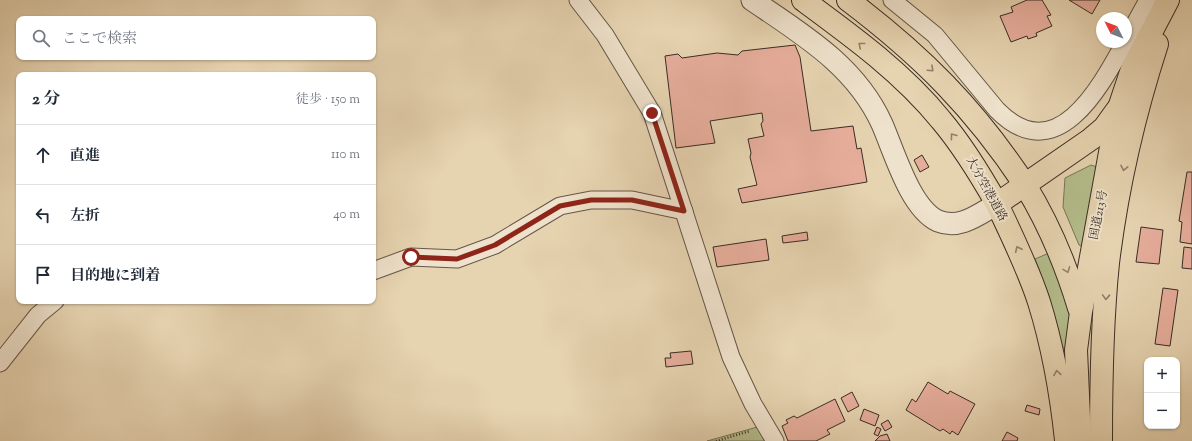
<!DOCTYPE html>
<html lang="ja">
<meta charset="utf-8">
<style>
:root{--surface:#fff;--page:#f2f2f3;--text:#1f2937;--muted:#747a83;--line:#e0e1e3}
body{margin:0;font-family:"Sorts Mill Goudy","Noto Serif JP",serif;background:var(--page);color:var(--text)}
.controls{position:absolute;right:12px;bottom:12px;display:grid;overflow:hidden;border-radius:8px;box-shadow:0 1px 3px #0004}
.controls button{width:36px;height:36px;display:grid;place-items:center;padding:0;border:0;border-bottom:1px solid var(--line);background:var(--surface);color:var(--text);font:20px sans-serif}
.compass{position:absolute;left:1096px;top:12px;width:36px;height:36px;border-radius:50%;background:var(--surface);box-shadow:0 1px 3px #0004;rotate:312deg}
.stop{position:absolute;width:12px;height:12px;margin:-9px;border:3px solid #8f2418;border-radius:50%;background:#fff}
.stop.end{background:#8f2418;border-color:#fff;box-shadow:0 1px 4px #0008}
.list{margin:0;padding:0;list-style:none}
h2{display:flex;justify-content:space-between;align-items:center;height:52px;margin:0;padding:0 16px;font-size:17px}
h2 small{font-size:13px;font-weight:400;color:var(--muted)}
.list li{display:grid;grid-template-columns:26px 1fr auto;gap:12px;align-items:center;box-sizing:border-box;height:60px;padding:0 16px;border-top:1px solid var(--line)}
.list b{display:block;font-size:15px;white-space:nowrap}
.list em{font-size:13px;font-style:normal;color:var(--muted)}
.icon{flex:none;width:22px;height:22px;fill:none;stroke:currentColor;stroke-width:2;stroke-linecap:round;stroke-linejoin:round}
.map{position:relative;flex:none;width:1192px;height:441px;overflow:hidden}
.search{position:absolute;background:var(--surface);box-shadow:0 1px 3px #0004;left:16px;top:16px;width:360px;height:44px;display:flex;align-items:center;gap:10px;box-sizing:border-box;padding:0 14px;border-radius:8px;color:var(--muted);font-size:15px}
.panel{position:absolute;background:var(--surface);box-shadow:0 1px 3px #0004;left:16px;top:72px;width:360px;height:232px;border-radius:8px}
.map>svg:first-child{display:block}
.green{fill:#b4bc8b;stroke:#777458}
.building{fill:#e6ad9b;stroke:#3a2d24}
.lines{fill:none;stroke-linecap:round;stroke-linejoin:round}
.minor-casing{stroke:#655647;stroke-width:19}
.tertiary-casing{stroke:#655647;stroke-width:23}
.trunk-casing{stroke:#3a2d24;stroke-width:24}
.motorway-casing{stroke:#3a2d24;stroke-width:24}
.path{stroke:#3a2d24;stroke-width:2.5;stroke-dasharray:1 2;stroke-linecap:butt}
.minor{stroke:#efe2cc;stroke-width:17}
.tertiary{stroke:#efe2cc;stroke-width:21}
.trunk{stroke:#e6d3b0;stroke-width:22}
.motorway{stroke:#e6d3b0;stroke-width:22}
.oneway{stroke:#90806a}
.route{stroke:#8f2418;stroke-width:5}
.labels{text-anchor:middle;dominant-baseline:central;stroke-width:4;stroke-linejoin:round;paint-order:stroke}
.street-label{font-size:12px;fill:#3a2d24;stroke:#efe2cc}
</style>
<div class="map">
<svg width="1192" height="441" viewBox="0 0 1192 441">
<rect width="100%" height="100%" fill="#e6d3b0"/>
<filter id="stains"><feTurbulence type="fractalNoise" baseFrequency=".005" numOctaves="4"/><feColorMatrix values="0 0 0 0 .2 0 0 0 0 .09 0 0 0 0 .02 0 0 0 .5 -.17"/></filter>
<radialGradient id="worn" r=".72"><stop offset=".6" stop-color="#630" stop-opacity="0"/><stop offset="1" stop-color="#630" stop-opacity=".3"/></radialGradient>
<g class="green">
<polygon points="1091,165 1097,167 1083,247 1079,245 1063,207 1065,178"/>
<polygon points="1049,253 1073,321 1067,350 1062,347 1049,296 1035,259"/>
<polygon points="761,426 770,441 707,441"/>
</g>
<g class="building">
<polygon points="1027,0 1042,0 1051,15 1047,16 1052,26 1036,33 1037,36 1028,39 1027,36 1011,42 1000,16 1013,12 1011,7"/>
<polygon points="1069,0 1100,0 1092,14"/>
<polygon points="795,45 800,57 811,131 853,126 857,149 861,148 867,182 742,203 738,189 757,185 750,157 751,153 748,139 764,136 761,124 763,121 762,113 710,121 715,143 676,148 665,56 678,54 682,58 717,53 738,55 742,51"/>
<polygon points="922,155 929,167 920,172 914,160"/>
<polygon points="1187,172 1192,172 1192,244 1180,242 1182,222 1179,221"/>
<polygon points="1141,227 1163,230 1159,264 1136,262"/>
<polygon points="807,232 808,240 783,243 782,236"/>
<polygon points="766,239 769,260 717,267 713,247"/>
<polygon points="1184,247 1192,248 1192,269 1182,268"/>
<polygon points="1163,288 1178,290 1170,346 1155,344"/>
<polygon points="691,351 693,364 666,367 665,358 671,358 670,353"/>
<polygon points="928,382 948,394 950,391 975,404 958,435 952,431 950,434 943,429 940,431 906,410 912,399 916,402"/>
<polygon points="852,392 859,406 848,412 841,398"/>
<polygon points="835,399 845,421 827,430 830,434 816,441 788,441 782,426 788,423 786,420 794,416 797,418"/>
<polygon points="1027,405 1040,409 1039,415 1025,411"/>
<polygon points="864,409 879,415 875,426 860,420"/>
<polygon points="888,420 892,427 885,431 881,424"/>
<polygon points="877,427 881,429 878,436 874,434"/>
<polygon points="1007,432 1018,438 1017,441 1002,441"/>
<polygon points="887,434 890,441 875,441 880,436"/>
</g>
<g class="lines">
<defs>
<g id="minor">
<polyline points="578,0 605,35 652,113 731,357 753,404 775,441"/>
<path d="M 892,0 L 935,35 L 997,110 C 1056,170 1100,88 1125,42"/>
<polyline points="1126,40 1148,0"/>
<polyline points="373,271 411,257 457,259 495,245 560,206 591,200 632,200 684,211"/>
<polyline points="0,363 38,315 55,301"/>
</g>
<path id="tertiary" d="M 752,0 C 802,34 856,66 882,124 C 894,151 910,208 938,221 C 960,230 979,214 997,204"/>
<g id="trunk">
<path d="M 1025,185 C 1049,224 1066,265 1079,308"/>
<path d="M 1066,440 C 1061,393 1053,347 1039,302 C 1028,268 1012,236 997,204 L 1091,139 L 1104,128 L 1117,110"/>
<polyline points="1080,441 1076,350 1081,312 1111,147 1120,105 1132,69 1168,0"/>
<path d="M 1101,441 C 1101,382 1102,321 1108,263 C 1117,189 1134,115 1157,44"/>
</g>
<g id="motorway">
<path d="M 803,0 C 852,36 903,73 941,120 C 963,146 980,174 997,204"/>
<path d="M 848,0 C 922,56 974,108 1025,185"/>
</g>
</defs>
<use href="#minor" class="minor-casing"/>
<use href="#tertiary" class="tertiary-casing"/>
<use href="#trunk" class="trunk-casing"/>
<use href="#motorway" class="motorway-casing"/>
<polyline class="path" points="716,441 750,431"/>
<use href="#minor" class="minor"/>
<use href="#tertiary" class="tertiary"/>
<use href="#trunk" class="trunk"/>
<use href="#motorway" class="motorway"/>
</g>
<defs><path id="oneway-chevron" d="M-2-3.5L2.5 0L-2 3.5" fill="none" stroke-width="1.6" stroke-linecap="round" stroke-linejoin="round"/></defs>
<g class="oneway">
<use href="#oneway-chevron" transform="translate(861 45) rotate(-141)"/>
<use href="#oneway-chevron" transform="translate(931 69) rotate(43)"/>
<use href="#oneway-chevron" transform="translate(953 136) rotate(-127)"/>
<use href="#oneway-chevron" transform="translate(1124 168) rotate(102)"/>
<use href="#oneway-chevron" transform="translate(1018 249) rotate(-115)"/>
<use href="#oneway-chevron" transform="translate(1067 270) rotate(69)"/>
<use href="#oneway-chevron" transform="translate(1106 297) rotate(92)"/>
<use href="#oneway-chevron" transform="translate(1057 373) rotate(-99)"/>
</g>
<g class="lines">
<polyline class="route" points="411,257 457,259 495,245 560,206 591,200 632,200 684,211 652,113"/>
</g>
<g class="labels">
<g class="street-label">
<text transform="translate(986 189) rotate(61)">大分空港道路</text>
<text transform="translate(1099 215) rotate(-79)">国道213号</text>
</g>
</g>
<rect width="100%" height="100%" filter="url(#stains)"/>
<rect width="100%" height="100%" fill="url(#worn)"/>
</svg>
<div class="controls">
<button>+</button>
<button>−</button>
</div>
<svg class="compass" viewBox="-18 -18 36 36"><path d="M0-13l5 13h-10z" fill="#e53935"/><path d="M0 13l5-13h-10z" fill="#747a83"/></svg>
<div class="stop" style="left:411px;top:257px"></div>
<div class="stop end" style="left:652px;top:113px"></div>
<div class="search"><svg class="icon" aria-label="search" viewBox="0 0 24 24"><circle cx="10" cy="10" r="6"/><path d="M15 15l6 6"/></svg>ここで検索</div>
<section class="panel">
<h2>2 分<small>徒歩 · 150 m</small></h2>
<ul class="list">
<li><svg class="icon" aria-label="ahead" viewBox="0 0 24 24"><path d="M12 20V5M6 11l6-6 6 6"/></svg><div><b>直進</b></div><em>110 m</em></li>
<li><svg class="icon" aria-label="left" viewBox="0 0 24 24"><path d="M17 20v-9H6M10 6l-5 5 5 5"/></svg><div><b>左折</b></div><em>40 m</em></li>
<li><svg class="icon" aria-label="arrive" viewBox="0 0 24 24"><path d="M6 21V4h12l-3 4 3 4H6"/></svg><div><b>目的地に到着</b></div></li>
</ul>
</section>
</div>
